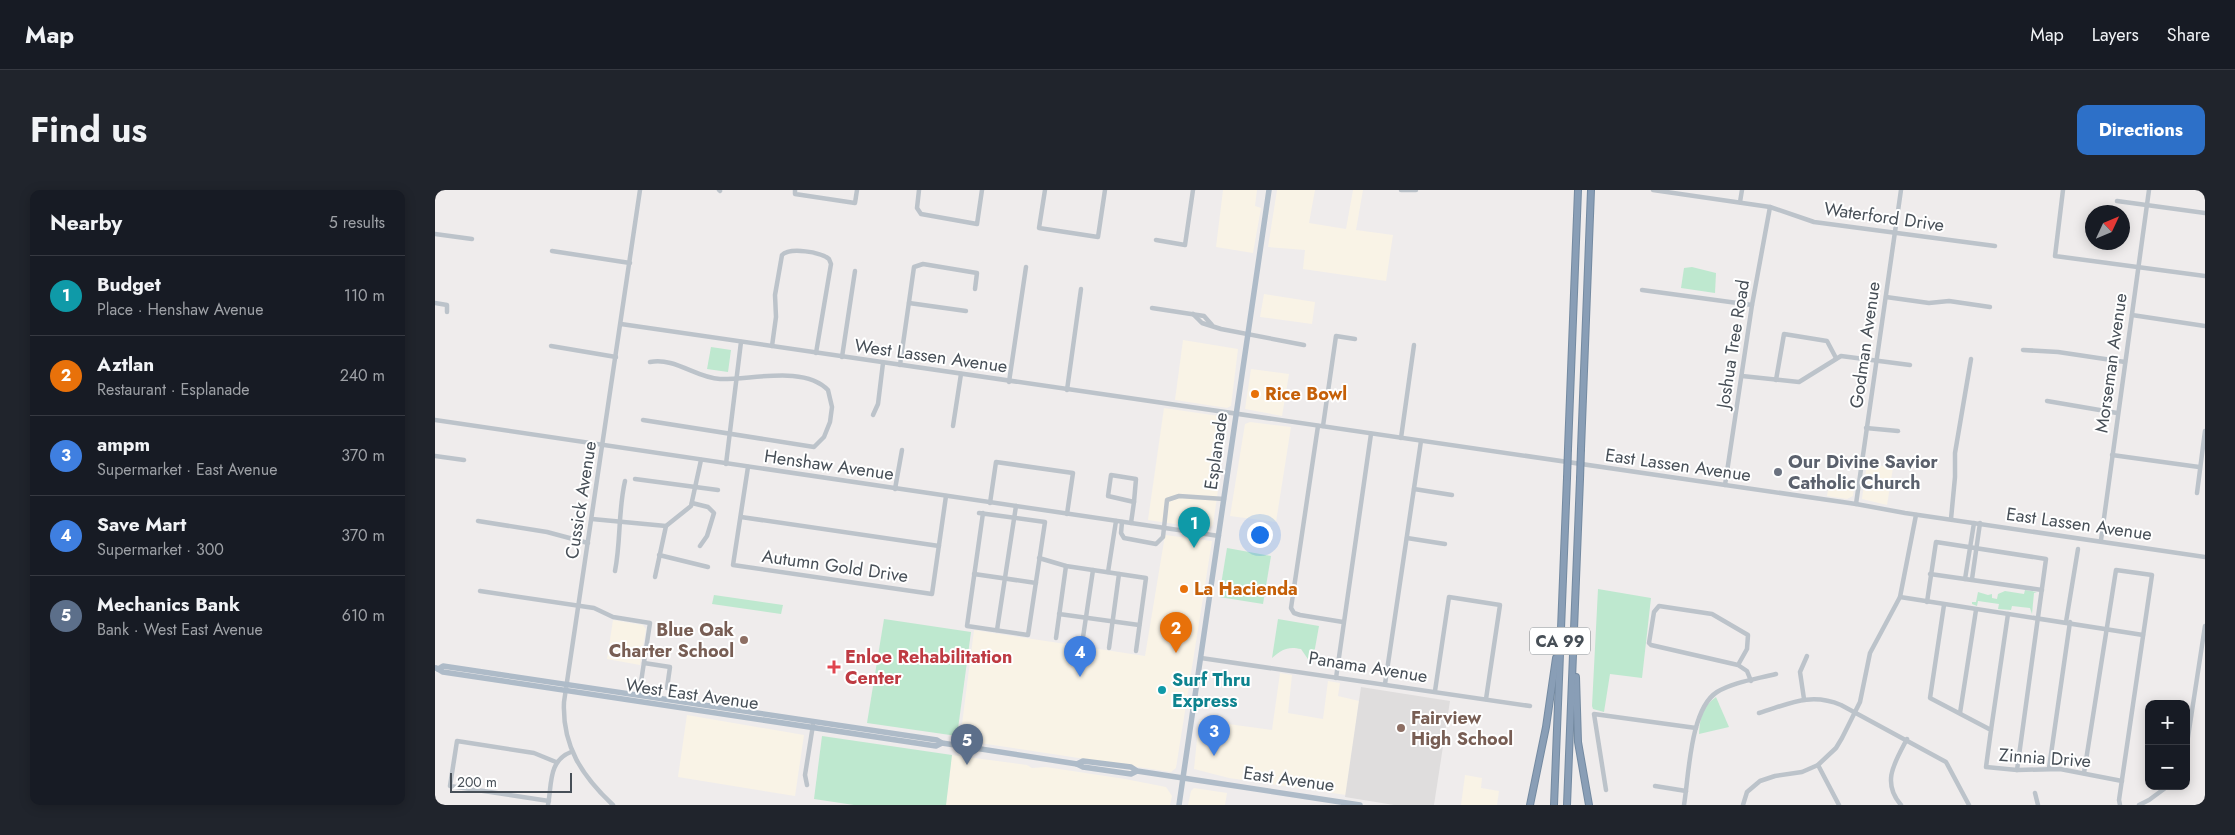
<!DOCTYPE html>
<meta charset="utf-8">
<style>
:root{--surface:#171b24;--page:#20242c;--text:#f1f3f6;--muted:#9ea1a6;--line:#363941;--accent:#2d70c8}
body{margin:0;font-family:Jost,sans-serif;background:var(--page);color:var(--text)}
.controls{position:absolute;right:15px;bottom:15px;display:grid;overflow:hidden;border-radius:10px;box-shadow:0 2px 12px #0003}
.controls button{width:45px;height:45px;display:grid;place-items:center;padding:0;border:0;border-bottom:1px solid var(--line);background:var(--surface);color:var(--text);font:25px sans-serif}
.compass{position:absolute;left:1650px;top:15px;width:45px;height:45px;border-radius:50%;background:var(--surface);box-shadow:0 2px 12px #0003;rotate:46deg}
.scale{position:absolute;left:15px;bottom:12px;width:122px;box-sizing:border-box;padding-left:5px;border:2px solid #474f57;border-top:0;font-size:14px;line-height:18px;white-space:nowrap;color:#474f57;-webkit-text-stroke:4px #fff;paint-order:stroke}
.you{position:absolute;left:824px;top:344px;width:18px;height:18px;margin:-12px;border:4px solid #fff;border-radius:50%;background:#1a73e8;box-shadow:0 0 0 8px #1a73e833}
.badge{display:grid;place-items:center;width:32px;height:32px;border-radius:50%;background:var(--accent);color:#fff;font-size:16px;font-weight:700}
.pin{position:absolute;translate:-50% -41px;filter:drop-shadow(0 1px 2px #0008)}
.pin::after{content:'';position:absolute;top:26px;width:18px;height:15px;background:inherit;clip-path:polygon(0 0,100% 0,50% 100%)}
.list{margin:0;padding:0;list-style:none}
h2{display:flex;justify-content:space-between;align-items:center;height:65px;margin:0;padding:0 20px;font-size:21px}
h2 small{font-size:16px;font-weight:400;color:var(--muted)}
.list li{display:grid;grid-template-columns:32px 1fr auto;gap:15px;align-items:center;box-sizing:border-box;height:80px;padding:0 20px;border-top:1px solid var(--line)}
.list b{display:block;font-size:19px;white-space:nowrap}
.list p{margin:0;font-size:16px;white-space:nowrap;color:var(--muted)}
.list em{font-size:16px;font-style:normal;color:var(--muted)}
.map{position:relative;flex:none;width:1770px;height:615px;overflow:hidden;border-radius:10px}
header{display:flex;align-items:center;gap:30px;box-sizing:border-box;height:70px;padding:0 25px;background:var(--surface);border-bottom:1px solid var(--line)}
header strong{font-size:24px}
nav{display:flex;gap:28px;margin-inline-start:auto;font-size:18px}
.intro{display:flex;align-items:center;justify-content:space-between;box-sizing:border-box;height:120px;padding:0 30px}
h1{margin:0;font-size:35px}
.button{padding:12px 22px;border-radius:10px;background:var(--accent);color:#fff;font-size:18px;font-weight:700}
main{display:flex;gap:30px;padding:0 30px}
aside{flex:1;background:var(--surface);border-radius:10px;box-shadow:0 2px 12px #0003}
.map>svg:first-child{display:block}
.commercial{fill:#f9f3e6}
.education{fill:#dfdddd}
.green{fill:#bee8cf}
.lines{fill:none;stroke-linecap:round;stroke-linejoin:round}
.highway-casing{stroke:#748aa1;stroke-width:8}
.minor{stroke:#bcc3ca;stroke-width:4.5}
.major{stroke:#aebbc8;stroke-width:5.5}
.highway{stroke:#899eb6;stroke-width:6}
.highway-bridge-casing{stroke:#748aa1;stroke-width:8;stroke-linecap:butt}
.highway-bridge{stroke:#899eb6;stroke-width:6}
.food-dot{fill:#e8710a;stroke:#fff;stroke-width:2}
.worship-dot{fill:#6b7280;stroke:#fff;stroke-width:2}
.education-dot{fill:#8d6e63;stroke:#fff;stroke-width:2}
.health-dot{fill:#e0444e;stroke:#fff;stroke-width:2}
.culture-dot{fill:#0f9aa8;stroke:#fff;stroke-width:2}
.labels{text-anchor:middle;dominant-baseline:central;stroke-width:4;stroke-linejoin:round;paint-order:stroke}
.shield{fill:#fff;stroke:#7e8489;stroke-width:1}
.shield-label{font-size:16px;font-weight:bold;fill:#474f57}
.street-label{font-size:18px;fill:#474f57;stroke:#fff}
.food-label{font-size:18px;font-weight:bold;fill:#c56008;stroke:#fff;text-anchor:start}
.worship-label{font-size:18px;font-weight:bold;fill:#5b616d;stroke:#fff;text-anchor:start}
.education-label{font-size:18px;font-weight:bold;fill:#785e54;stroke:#fff;text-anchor:end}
.health-label{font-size:18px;font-weight:bold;fill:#be3a42;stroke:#fff;text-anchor:start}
.culture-label{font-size:18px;font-weight:bold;fill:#0d838f;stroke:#fff;text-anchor:start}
</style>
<header>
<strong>Map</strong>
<nav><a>Map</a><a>Layers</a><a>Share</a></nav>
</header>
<div class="intro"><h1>Find us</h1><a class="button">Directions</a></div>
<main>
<aside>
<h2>Nearby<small>5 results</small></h2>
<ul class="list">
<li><span class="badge" style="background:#0f9aa8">1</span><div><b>Budget</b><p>Place · Henshaw Avenue</p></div><em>110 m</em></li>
<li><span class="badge" style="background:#e8710a">2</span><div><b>Aztlan</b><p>Restaurant · Esplanade</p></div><em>240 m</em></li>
<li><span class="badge" style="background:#3f7fe0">3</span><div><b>ampm</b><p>Supermarket · East Avenue</p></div><em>370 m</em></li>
<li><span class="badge" style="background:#3f7fe0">4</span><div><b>Save Mart</b><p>Supermarket · 300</p></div><em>370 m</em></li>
<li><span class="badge" style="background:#5c6f8a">5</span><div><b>Mechanics Bank</b><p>Bank · West East Avenue</p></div><em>610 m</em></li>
</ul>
</aside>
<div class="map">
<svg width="1770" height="615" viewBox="0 0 1770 615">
<rect width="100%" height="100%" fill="#efecec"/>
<g class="commercial">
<polygon points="788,0 822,0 820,16 826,18 818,63 781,57"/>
<polygon points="842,0 880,0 874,33 911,39 918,0 928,0 921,40 958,45 951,91 868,79 870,60 833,57"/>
<polygon points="829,104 880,112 877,134 825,127"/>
<polygon points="748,150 803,159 796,216 792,218 740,210"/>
<polygon points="816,179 854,184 847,226 810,219"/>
<polygon points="729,218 791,227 793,230 778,335 773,339 713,330"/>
<polygon points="815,232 856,237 841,332 795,326 810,234"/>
<polygon points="1432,273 1458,278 1452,315 1427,309"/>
<polygon points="1395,288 1420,291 1418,306 1412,309 1392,306"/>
<polygon points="730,345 777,351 741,578 736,582 525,550 539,440 710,466"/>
<polygon points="178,430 208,435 211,439 205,475 172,469"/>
<polygon points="845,483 857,485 853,523 888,529 893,491 905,493 903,506 924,511 911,605 794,588 759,579 764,530 837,540"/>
<polygon points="252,525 369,545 360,606 243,587"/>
<polygon points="517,565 592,575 597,578 611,577 690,589 731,597 737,606 735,615 511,615"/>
<polygon points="1030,585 1047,588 1046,598 1064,601 1062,615 1026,615"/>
<polygon points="759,598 792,603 790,615 753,615 756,601"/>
</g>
<polygon class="education" points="926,497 1015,511 999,615 959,615 910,607"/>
<g class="green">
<polygon points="1257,77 1281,83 1280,103 1246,98 1249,78"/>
<polygon points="276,157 296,160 293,182 272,179"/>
<polygon points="792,358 836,366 828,414 784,407"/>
<polygon points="1163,399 1216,408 1207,488 1175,484 1169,522 1158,519 1157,516"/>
<polygon points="1590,400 1602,402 1599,403 1597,424 1595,418 1577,416 1576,420 1563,419 1564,414 1543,411 1542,416 1537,414 1537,412 1541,412 1543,402 1553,405 1557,404 1557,408 1562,409 1563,404 1570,401 1589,404"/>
<polygon points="279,405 348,415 346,424 277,414"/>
<polygon points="449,429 536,442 522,546 432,533"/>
<path d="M 843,429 L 884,436 L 877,475 L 866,459 C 853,456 847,459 837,468 Z"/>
<path d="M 1281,507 L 1294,537 L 1264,544 C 1265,527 1267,517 1281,507 Z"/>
<polygon points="387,546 517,565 511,615 419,615 379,609"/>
</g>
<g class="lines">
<defs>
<g id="highway">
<polyline points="1133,259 1143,0"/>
<polyline points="1146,259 1156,0"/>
<polyline points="1141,487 1143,552 1154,615"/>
<polyline points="1095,615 1111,537 1121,468"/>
<polyline points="1119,615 1132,288"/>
<polyline points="1132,615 1145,289"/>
</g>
</defs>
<use href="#highway" class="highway-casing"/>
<g class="minor">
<polyline points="284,0 285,1"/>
<polyline points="360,0 360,4 420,13 422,0"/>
<polyline points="484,0 482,18 486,24 542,34 547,0"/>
<polyline points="610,0 604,38 663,47 670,0"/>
<polyline points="966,0 981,0"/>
<polyline points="1218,0 1335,17 1379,32 1560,56"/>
<polyline points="1628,0 1620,66 1770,86"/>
<polyline points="1682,11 1770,23"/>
<polyline points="1305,12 1307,0"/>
<polyline points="0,44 37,49"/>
<polyline points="721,50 750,55 758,0"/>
<polyline points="117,61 195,73"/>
<polyline points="1207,100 1317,115"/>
<polyline points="1451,107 1494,113 1514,111 1555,117"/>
<polyline points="0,113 12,115 12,122"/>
<polyline points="474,113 531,121"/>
<polyline points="717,118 769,126 777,135"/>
<polyline points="758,124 767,133 786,139 869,155"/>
<polyline points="1697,125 1770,136"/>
<polyline points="186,134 1421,314 1470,323 1770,367"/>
<polyline points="116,156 181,167"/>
<path d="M 337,156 L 341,127 L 340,105 L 347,65 C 355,57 386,62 394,69 L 396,74 L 381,163"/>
<polyline points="1588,160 1623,162 1690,172"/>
<polyline points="407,167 420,81"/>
<polyline points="465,175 479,77 488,74 542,83 540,99"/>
<polyline points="1307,186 1364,192 1406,166 1475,175"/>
<polyline points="1341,190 1349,144 1392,151 1401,168"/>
<polyline points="574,192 591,77"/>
<polyline points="632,200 646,99"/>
<polyline points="1612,211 1682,223"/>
<polyline points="438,225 443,214 448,173"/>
<polyline points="0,230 784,346"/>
<path d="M 208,230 L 379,257 L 389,247 L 395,232 L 397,217 L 393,200 C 369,175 316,190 285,189 C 261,188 240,167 215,172"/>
<polyline points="518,236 526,184"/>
<polyline points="883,236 856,418 859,423 865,425 908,432"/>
<polyline points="888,236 901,146 920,149"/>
<polyline points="1431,238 1463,241"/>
<polyline points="966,248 979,155"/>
<polyline points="1677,265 1764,277"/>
<polyline points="0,266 29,270"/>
<polyline points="291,274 306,152"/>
<polyline points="313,277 298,375 497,404 511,306"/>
<polygon points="676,285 701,289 699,312 673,306"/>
<polyline points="200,289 283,300"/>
<polyline points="1290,295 1317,115 1335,17"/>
<polyline points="460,299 467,260"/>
<polyline points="979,299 1017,305"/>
<polyline points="1762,303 1770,241"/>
<polyline points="257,313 273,317 279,323 272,346 265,356"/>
<polyline points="555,313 561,272 638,283 632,324"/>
<polyline points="1421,314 1466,0"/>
<polyline points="544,323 610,332 593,445 532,436 548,323"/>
<polyline points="306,327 504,356"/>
<polyline points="157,329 231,336 256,316 266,270"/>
<polyline points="1516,329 1520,287 1520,263 1536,169"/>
<polyline points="43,331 112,342 153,353"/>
<polyline points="687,332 686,343 689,348 721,354 728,347 732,310 744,306 789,309"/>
<polyline points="696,333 699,312"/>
<polyline points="972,348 1010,354"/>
<polyline points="1666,350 1714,0"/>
<polyline points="224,365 273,377"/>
<polyline points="604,368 631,376 711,388 701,461"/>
<path d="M 180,381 C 186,351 183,321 190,291"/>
<polyline points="673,382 681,331"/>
<polyline points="539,384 601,393"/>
<polyline points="1495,384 1607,400"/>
<polyline points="220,387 231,336"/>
<polyline points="1530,389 1539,333"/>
<polyline points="1537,389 1545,333"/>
<polyline points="45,401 159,418 178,427 215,433 204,505"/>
<polyline points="1465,407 1708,445"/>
<polyline points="1492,412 1501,352 1611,369 1582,580"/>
<polyline points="1509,415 1495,508 1556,540 1551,577 1582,580 1625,579 1687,591"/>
<polyline points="624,424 704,435"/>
<polyline points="1631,432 1643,359"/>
<polyline points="562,440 581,316"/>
<polyline points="621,448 631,376"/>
<polyline points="647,454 658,380"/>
<polyline points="674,458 684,384"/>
<polyline points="766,468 1095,516"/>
<polyline points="209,473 235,477 232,498"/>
<polyline points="1303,475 1312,459 1313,445 1277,424 1224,416 1219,422 1214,453 1216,455 1303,475 1312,481 1316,491"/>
<polyline points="901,488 936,244"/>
<polyline points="950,494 986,251"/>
<polyline points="1000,501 1014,407 1065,415 1051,509"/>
<polyline points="1369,509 1365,482 1372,466"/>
<path d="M 1324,523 C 1354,514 1375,502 1406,515 L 1511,572 L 1534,615"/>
<polyline points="1525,523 1541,420"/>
<polyline points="1556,540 1573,424"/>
<polyline points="1751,560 1770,436"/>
<polyline points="1383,575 1404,615"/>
<polyline points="1614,578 1635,432"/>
<polyline points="1649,583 1681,380 1717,385 1684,610 1685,615"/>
<polyline points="372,595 370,585 378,535"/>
<polyline points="1220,596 1251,601"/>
<polyline points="1171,600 1159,524 1261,538"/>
<polyline points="1600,603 1603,615"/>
<polyline points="114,611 15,596 22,551 99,563 121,572"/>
<path d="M 113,615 C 117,594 113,571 136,562"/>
<path d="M 178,615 C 147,586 127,556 129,512 L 205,0"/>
<path d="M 1249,615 C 1254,585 1255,519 1282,502 C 1298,492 1322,489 1341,484"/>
<polyline points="1308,615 1312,602 1325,591 1340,586 1367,582 1383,575 1401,558 1407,548 1425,512 1435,463 1465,407 1481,325"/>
<path d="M 1466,615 C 1446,592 1460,572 1472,549"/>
<polyline points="1704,615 1714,610 1733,596"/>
</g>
<g class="major">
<polyline points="1,478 8,482 501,556 507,553"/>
<polyline points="3,479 8,476 502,550 507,553 642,574 648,577 696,584 702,581"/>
<polyline points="642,574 648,571 696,577 702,581 925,615"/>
<polyline points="744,615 834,0"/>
</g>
<use href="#highway" class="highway"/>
<defs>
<g id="highway-bridge">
<polyline points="1132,288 1133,259"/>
<polyline points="1145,289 1146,259"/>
</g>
</defs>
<use href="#highway-bridge" class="highway-bridge-casing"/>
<use href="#highway-bridge" class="highway-bridge"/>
</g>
<g class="food-dot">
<circle cx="820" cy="204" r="5"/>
<circle cx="749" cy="399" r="5"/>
</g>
<circle class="worship-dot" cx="1343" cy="282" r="5"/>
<g class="education-dot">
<circle cx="309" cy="450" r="5"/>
<circle cx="966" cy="538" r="5"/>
</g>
<path class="health-dot" d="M396.5 469.5h5v5h5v5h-5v5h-5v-5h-5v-5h5z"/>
<circle class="culture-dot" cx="727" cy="500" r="5"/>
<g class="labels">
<rect class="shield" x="1095" y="437.5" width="60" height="27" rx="4"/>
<g class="shield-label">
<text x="1125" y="451">CA 99</text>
</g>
<g class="street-label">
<text transform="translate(1449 27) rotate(8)">Waterford Drive</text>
<text transform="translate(1298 154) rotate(-81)">Joshua Tree Road</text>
<text transform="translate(1430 155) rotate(-82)">Godman Avenue</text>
<text transform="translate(496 166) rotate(8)">West Lassen Avenue</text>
<text transform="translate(1676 173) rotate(-82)">Morseman Avenue</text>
<text transform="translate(781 261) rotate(-82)">Esplanade</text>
<text transform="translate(394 275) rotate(8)">Henshaw Avenue</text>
<text transform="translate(1243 275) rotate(8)">East Lassen Avenue</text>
<text transform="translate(146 310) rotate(-81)">Cussick Avenue</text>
<text transform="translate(1644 334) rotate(8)">East Lassen Avenue</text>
<text transform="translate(400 376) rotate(8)">Autumn Gold Drive</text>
<text transform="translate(933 477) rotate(9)">Panama Avenue</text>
<text transform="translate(257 504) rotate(8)">West East Avenue</text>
<text transform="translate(1610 568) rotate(4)">Zinnia Drive</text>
<text transform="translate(854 589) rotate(8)">East Avenue</text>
</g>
<g class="food-label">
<text x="830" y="204">Rice Bowl</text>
<text x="759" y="399">La Hacienda</text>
</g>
<g class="worship-label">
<text x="1353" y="272">Our Divine Savior<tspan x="1353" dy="21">Catholic Church</tspan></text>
</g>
<g class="education-label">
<text x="299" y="440">Blue Oak<tspan x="299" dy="21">Charter School</tspan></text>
<text x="976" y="528" text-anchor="start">Fairview<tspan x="976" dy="21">High School</tspan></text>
</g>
<g class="health-label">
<text x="410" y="467">Enloe Rehabilitation<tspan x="410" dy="21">Center</tspan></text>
</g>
<g class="culture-label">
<text x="737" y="490">Surf Thru<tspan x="737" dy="21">Express</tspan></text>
</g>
</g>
</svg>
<div class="controls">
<button>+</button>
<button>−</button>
</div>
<svg class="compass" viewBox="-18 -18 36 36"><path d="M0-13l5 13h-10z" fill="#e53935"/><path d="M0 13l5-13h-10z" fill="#9ea1a6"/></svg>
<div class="scale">200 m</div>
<div class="you"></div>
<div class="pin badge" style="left:759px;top:358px;background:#0f9aa8">1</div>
<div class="pin badge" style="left:741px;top:463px;background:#e8710a">2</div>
<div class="pin badge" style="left:779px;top:566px;background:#3f7fe0">3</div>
<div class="pin badge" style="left:645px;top:487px;background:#3f7fe0">4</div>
<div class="pin badge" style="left:532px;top:575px;background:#5c6f8a">5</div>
</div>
</main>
